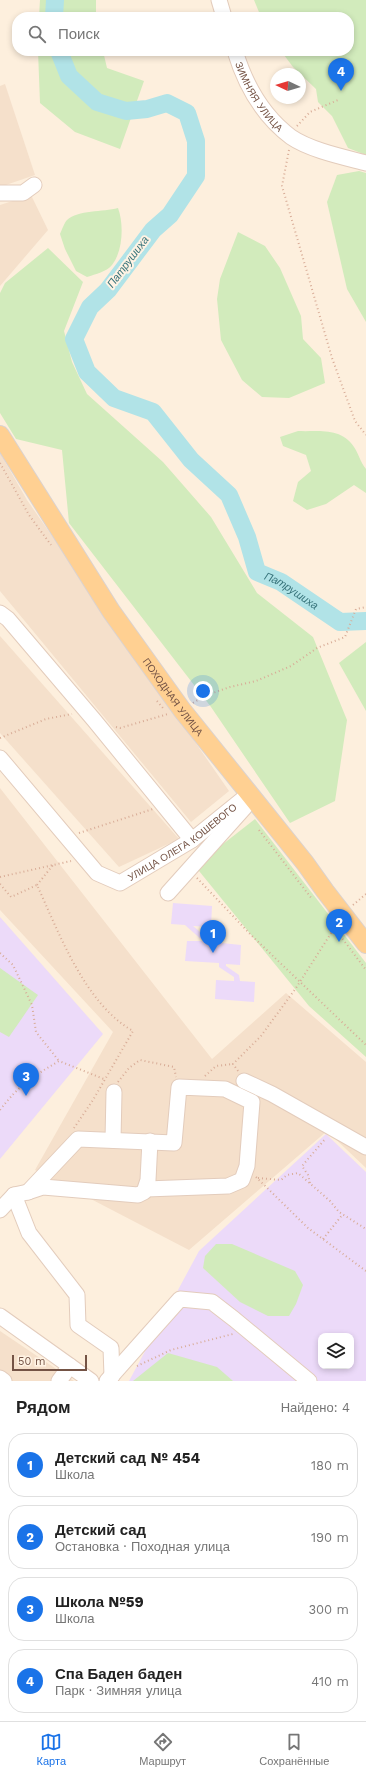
<!DOCTYPE html>
<html lang="ru">
<meta charset="utf-8">
<style>
:root{--surface:#fff;--page:#f2f2f2;--text:#222;--muted:#767676;--line:#e0e0e0;--accent:#1a73e8}
body{margin:0;font-family:"Work Sans",sans-serif;background:var(--page);color:var(--text)}
.controls{position:absolute;right:12px;bottom:12px;display:grid;overflow:hidden;border-radius:8px;box-shadow:0 2px 6px #0003}
.controls button{width:36px;height:36px;display:grid;place-items:center;padding:0;border:0;border-bottom:1px solid var(--line);background:var(--surface);color:var(--text);font:20px sans-serif}
.compass{position:absolute;left:270px;top:68px;width:36px;height:36px;border-radius:50%;background:var(--surface);box-shadow:0 2px 6px #0003;rotate:274deg}
.scale{position:absolute;left:12px;bottom:10px;width:75px;box-sizing:border-box;padding-left:4px;border:2px solid #745345;border-top:0;font-size:11px;line-height:14px;white-space:nowrap;color:#745345;-webkit-text-stroke:3px #fff3e4;paint-order:stroke}
.you{position:absolute;left:203px;top:691px;width:14px;height:14px;margin:-10px;border:3px solid #fff;border-radius:50%;background:#1a73e8;box-shadow:0 0 0 6px #1a73e833}
.badge{display:grid;place-items:center;width:26px;height:26px;border-radius:50%;background:var(--accent);color:#fff;font-size:13px;font-weight:700}
.pin{position:absolute;translate:-50% -33px;filter:drop-shadow(0 1px 2px #0008)}
.pin::after{content:'';position:absolute;top:21px;width:14px;height:12px;background:inherit;clip-path:polygon(0 0,100% 0,50% 100%)}
.list{margin:0;padding:0;list-style:none}
h2{display:flex;justify-content:space-between;align-items:center;height:52px;margin:0;padding:0 16px;font-size:17px}
h2 small{font-size:13px;font-weight:400;color:var(--muted)}
.list li{display:grid;grid-template-columns:26px 1fr auto;gap:12px;align-items:center;box-sizing:border-box;height:64px;margin:0 8px 8px;padding:0 8px;border:1px solid var(--line);border-radius:16px}
.list b{display:block;font-size:15px;white-space:nowrap}
.list p{margin:0;font-size:13px;white-space:nowrap;color:var(--muted)}
.list em{font-size:13px;font-style:normal;color:var(--muted)}
.icon{flex:none;width:22px;height:22px;fill:none;stroke:currentColor;stroke-width:2;stroke-linecap:round;stroke-linejoin:round}
.map{position:relative;flex:none;width:366px;height:1381px;overflow:hidden}
.search{position:absolute;background:var(--surface);box-shadow:0 2px 6px #0003;left:12px;right:12px;top:12px;height:44px;display:flex;align-items:center;gap:10px;box-sizing:border-box;padding:0 14px;border-radius:16px;color:var(--muted);font-size:15px}
.sheet{height:340px;background:var(--surface)}
nav{display:flex;justify-content:space-around;align-items:center;box-sizing:border-box;height:56px;border-top:1px solid var(--line);background:var(--surface);font-size:11px;color:var(--muted)}
nav a{display:grid;justify-items:center;gap:2px}
nav .on{color:var(--accent)}
.map>svg:first-child{display:block}
.residential{fill:#f5e0cb}
.education{fill:#ecdaf9;fill-rule:evenodd}
.green{fill:#d2ebbc}
.lines{fill:none;stroke-linecap:round;stroke-linejoin:round}
.river{stroke:#b1e3e7;stroke-width:18}
.minor-casing{stroke:#e3ccbc;stroke-width:17}
.major-casing{stroke:#dbd2cf;stroke-width:20}
.path{stroke:#d8ac97;stroke-width:2;stroke-dasharray:1 3;stroke-linecap:butt}
.minor{stroke:#fff;stroke-width:15}
.major{stroke:#ffd092;stroke-width:18}
.labels{text-anchor:middle;dominant-baseline:central;stroke-width:4;stroke-linejoin:round;paint-order:stroke}
.street-label{font-size:10px;fill:#745345;stroke:#fff3e4}
.water-label{font-size:11px;font-style:italic;fill:#38747b;stroke:#fff3e4}
</style>
<div class="map">
<svg width="366" height="1381" viewBox="0 0 366 1381">
<rect width="100%" height="100%" fill="#fdefdd"/>
<g class="residential">
<polygon points="5,84 35,175 0,187 0,86"/>
<polygon points="31,195 48,230 0,286 0,205"/>
<polygon points="0,453 27,500 229,791 191,822 0,591"/>
<polygon points="0,636 179,839 119,867 0,733"/>
<polygon points="0,788 212,1059 286,993 366,1062 366,1168 327,1131 189,1250 35,1170 113,1032 0,910"/>
<polygon points="0,1331 74,1381 0,1381"/>
</g>
<g class="education">
<polygon points="173,903 212,906 211,927 193,926 212,942 241,945 240,965 226,964 226,966 239,975 240,981 255,982 254,1002 215,999 216,980 234,981 234,977 219,967 219,963 185,961 187,941 203,941 185,925 171,924"/>
<polygon points="0,917 103,1034 0,1159"/>
<path d="M 326,1134 L 366,1172 L 366,1381 L 129,1381 L 199,1251 ZM 321,1336 L 351,1336 L 351,1366 L 321,1366 Z"/>
</g>
<g class="green">
<polygon points="40,0 96,0 96,17 39,17"/>
<polygon points="254,0 366,0 366,155 348,148 332,116 318,102 316,89 293,67 281,51 349,51 349,17 261,17"/>
<polygon points="38,51 103,51 107,68 144,81 120,149 75,132 40,103"/>
<polygon points="359,171 366,173 366,322 347,289 327,202 337,175"/>
<path d="M 118,208 C 124,224 123,251 112,265 C 106,272 96,274 87,277 L 76,271 L 65,249 L 60,234 C 62,230 64,223 67,220 C 78,210 103,212 118,208 Z"/>
<polygon points="238,232 265,246 280,268 301,316 303,339 321,358 325,383 289,398 262,397 242,380 221,340 217,299 220,279"/>
<polygon points="48,248 83,282 64,331 72,362 87,394 163,462 211,517 257,593 313,637 347,720 335,801 290,823 211,707 69,523 62,450 16,439 0,413 0,293 5,283"/>
<path d="M 298,431 C 318,432 341,427 354,447 C 359,454 360,462 366,469 L 366,493 L 354,485 L 326,504 L 307,510 L 293,501 L 298,482 L 311,471 L 306,455 L 283,446 L 280,437 Z"/>
<polygon points="366,642 366,711 339,663"/>
<polygon points="255,819 366,963 366,1057 309,1006 195,866"/>
<polygon points="0,968 38,995 9,1037 0,1032"/>
<polygon points="216,1244 232,1244 295,1271 303,1285 296,1304 289,1316 268,1316 240,1302 203,1268 205,1256"/>
<polygon points="168,1353 217,1367 233,1381 133,1381"/>
</g>
<g class="lines">
<g class="river">
<polyline points="54,17 55,0"/>
<path id="s1" d="M 59,51 L 69,76 L 97,102 L 126,111 L 147,109 L 167,103 L 187,113 L 196,141 L 196,176 L 170,215 L 153,230 L 108,290 L 90,307 L 74,339 L 87,372 L 114,398 L 153,412 L 191,460 L 229,495 L 247,537 L 257,572 L 281,582 L 340,622 L 366,621"/>
</g>
<defs>
<g id="minor">
<polyline points="219,0 224,17"/>
<path id="s2" d="M 235,51 C 245,84 263,116 291,137 C 310,150 343,157 366,163"/>
<polyline points="0,193 23,193 34,185"/>
<polyline points="0,613 8,619 94,720 192,840"/>
<path id="s3" d="M 0,758 L 97,873 L 120,883 L 192,840 L 249,794"/>
<polyline points="168,893 245,807"/>
<polyline points="244,1081 272,1094 366,1147"/>
<polyline points="113,1140 114,1092"/>
<polyline points="28,1192 78,1139 174,1143 179,1087 225,1089 252,1102 247,1166 242,1180 228,1186 146,1189"/>
<polyline points="14,1195 29,1233 77,1295 78,1325 111,1348 112,1376"/>
<polyline points="0,1210 14,1195 28,1192 43,1187 138,1195 144,1192 148,1180 150,1141"/>
<polyline points="0,1316 91,1381"/>
<polyline points="0,1378 4,1381"/>
<polyline points="59,1381 70,1366"/>
<polyline points="107,1381 180,1299 212,1302 234,1319 309,1381"/>
</g>
<g id="major">
<path id="s4" d="M 0,435 L 111,611 L 182,710 L 305,863 L 325,891 L 366,944"/>
</g>
</defs>
<use href="#minor" class="minor-casing"/>
<use href="#major" class="major-casing"/>
<g class="path">
<polyline points="297,126 310,112 338,100"/>
<polyline points="289,150 282,186 332,358 355,421 366,435"/>
<polyline points="0,463 29,515 51,545"/>
<polyline points="157,701 163,708"/>
<polyline points="193,703 204,696 230,687 256,681 291,666 317,648 345,637 356,609 366,607"/>
<polyline points="116,727 120,728 168,714"/>
<polyline points="0,738 46,719 72,714"/>
<polyline points="259,830 312,899"/>
<polyline points="79,833 153,809"/>
<polyline points="0,877 71,861"/>
<polyline points="197,878 250,934 366,1045"/>
<path d="M 0,884 L 11,897 L 37,885 C 59,933 85,1004 133,1031 L 93,1100 L 74,1128"/>
<polyline points="37,885 53,865"/>
<polyline points="353,905 366,894"/>
<polyline points="333,926 366,970"/>
<polyline points="0,953 13,965 32,1005 36,1032 59,1061"/>
<polyline points="238,1071 233,1064 261,1036 296,988 335,927"/>
<polyline points="205,1076 216,1066 233,1064"/>
<polyline points="118,1082 129,1068 140,1060 174,1067 176,1077"/>
<path d="M 0,1110 C 19,1085 32,1077 59,1061 L 104,1079"/>
<polyline points="256,1177 308,1228 366,1271"/>
<polyline points="258,1178 281,1180 287,1175 298,1173 330,1201 339,1212 366,1229"/>
<polyline points="310,1183 308,1175 302,1166 326,1138"/>
<polyline points="323,1239 343,1214"/>
<polyline points="137,1366 171,1350 233,1334"/>
</g>
<use href="#minor" class="minor"/>
<use href="#major" class="major"/>
</g>
<g class="labels">
<g class="street-label">
<text stroke="none"><textPath href="#s2" startOffset="52">ЗИМНЯЯ УЛИЦА</textPath></text>
<text stroke="none"><textPath href="#s4" startOffset="314">ПОХОДНАЯ УЛИЦА</textPath></text>
<text stroke="none"><textPath href="#s3" startOffset="250">УЛИЦА ОЛЕГА КОШЕВОГО</textPath></text>
</g>
<g class="water-label">
<text transform="translate(128 262) rotate(-53)">Патрушиха</text>
<text stroke="none"><textPath href="#s1" startOffset="778">Патрушиха</textPath></text>
</g>
</g>
</svg>
<div class="controls">
<button><svg class="icon" aria-label="layers" viewBox="0 0 24 24"><path d="M12 4l9 5-9 5-9-5zM3 14l9 5 9-5"/></svg></button>
</div>
<svg class="compass" viewBox="-18 -18 36 36"><path d="M0-13l5 13h-10z" fill="#e53935"/><path d="M0 13l5-13h-10z" fill="#767676"/></svg>
<div class="scale">50 m</div>
<div class="you"></div>
<div class="pin badge" style="left:213px;top:953px">1</div>
<div class="pin badge" style="left:339px;top:942px">2</div>
<div class="pin badge" style="left:26px;top:1096px">3</div>
<div class="pin badge" style="left:341px;top:91px">4</div>
<div class="search"><svg class="icon" aria-label="search" viewBox="0 0 24 24"><circle cx="10" cy="10" r="6"/><path d="M15 15l6 6"/></svg>Поиск</div>
</div>
<section class="sheet">
<h2>Рядом<small>Найдено: 4</small></h2>
<ul class="list">
<li><span class="badge">1</span><div><b>Детский сад № 454</b><p>Школа</p></div><em>180 m</em></li>
<li><span class="badge">2</span><div><b>Детский сад</b><p>Остановка · Походная улица</p></div><em>190 m</em></li>
<li><span class="badge">3</span><div><b>Школа №59</b><p>Школа</p></div><em>300 m</em></li>
<li><span class="badge">4</span><div><b>Спа Баден баден</b><p>Парк · Зимняя улица</p></div><em>410 m</em></li>
</ul>
</section>
<nav>
<a class="on"><svg class="icon" aria-label="map" viewBox="0 0 24 24"><path d="M3 6l6-2 6 2 6-2v14l-6 2-6-2-6 2zM9 4v14M15 6v14"/></svg>Карта</a>
<a><svg class="icon" aria-label="directions" viewBox="0 0 24 24"><path d="M12 3l9 9-9 9-9-9zM9 14v-3h6M13 9l2 2-2 2"/></svg>Маршрут</a>
<a><svg class="icon" aria-label="saved" viewBox="0 0 24 24"><path d="M7 4h10v16l-5-4-5 4z"/></svg>Сохранённые</a>
</nav>
